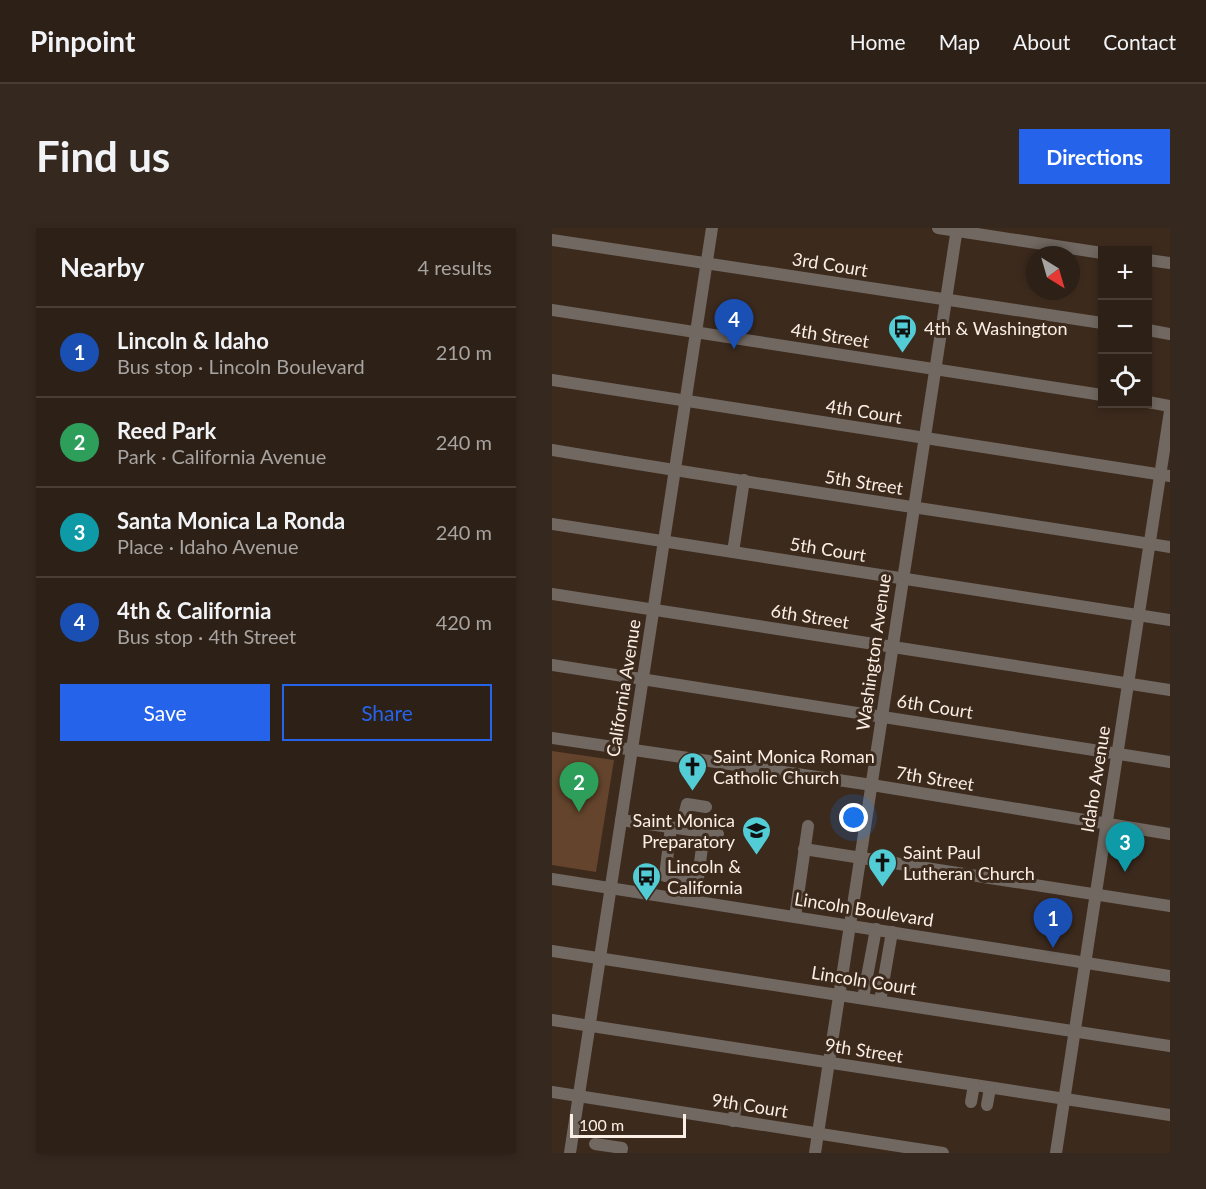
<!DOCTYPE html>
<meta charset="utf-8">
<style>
:root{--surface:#2d2016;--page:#35281f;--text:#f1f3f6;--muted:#a7a3a1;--line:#483e35;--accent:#2563eb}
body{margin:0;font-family:Lato,sans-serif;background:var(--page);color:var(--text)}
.controls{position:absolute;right:18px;top:18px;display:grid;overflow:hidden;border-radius:0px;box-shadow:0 3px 9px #0003}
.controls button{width:54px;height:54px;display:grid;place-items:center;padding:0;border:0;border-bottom:2px solid var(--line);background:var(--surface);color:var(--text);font:30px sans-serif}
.compass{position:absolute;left:474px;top:18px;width:54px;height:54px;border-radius:50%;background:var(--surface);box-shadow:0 3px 9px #0003;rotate:143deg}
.scale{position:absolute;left:18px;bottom:15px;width:116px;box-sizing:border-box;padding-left:6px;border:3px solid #fbeee5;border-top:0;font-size:16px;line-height:21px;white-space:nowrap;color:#fbeee5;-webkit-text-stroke:4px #3c2a1d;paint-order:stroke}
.you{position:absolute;left:302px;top:590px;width:21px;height:21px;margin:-15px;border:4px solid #fff;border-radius:50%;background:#1a73e8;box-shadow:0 0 0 9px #1a73e833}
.badge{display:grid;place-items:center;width:39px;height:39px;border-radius:50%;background:var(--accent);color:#fff;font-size:20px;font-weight:700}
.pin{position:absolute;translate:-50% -50px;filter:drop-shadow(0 2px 3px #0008)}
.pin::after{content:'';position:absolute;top:32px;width:21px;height:18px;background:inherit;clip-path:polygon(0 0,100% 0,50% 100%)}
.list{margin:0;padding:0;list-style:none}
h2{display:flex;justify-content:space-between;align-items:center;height:78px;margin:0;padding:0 24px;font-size:26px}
h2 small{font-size:20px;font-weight:400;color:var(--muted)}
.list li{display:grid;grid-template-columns:39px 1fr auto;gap:18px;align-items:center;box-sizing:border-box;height:90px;padding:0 24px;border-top:2px solid var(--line)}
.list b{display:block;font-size:22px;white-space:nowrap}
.list p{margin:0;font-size:20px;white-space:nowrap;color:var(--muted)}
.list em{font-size:20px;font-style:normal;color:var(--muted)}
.actions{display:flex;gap:12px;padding:18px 24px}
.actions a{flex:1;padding:14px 0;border:2px solid var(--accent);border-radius:0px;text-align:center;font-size:21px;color:var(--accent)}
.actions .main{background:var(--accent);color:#fff}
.icon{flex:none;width:33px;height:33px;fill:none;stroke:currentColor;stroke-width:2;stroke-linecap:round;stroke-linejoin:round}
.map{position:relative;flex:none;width:618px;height:925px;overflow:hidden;border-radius:0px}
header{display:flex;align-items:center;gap:36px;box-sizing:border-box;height:84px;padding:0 30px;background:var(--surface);border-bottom:2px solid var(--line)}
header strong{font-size:28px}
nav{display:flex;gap:33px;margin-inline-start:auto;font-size:21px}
.intro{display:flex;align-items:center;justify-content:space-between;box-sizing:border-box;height:144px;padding:0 36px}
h1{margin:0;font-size:42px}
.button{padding:15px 27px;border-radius:0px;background:var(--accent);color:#fff;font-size:21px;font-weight:700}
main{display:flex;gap:36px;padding:0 36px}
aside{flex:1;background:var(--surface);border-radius:0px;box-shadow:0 3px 9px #0003}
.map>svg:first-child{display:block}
.green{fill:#64442c}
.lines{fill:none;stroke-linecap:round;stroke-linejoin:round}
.minor{stroke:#716861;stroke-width:12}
.labels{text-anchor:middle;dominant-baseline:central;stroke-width:6;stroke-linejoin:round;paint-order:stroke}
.street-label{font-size:18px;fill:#fbeee5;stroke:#3c2a1d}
.poi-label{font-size:18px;fill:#fbeee5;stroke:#3c2a1d;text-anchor:start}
</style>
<header>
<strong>Pinpoint</strong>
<nav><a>Home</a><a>Map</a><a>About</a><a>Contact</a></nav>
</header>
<div class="intro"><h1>Find us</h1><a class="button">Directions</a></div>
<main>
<aside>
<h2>Nearby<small>4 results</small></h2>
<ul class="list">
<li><span class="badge" style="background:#1a4fb4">1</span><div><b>Lincoln &amp; Idaho</b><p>Bus stop · Lincoln Boulevard</p></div><em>210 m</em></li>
<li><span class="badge" style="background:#2e9e5b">2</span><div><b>Reed Park</b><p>Park · California Avenue</p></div><em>240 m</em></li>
<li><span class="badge" style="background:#0f9aa8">3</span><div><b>Santa Monica La Ronda</b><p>Place · Idaho Avenue</p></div><em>240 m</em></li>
<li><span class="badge" style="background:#1a4fb4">4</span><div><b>4th &amp; California</b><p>Bus stop · 4th Street</p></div><em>420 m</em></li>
</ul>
<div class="actions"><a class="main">Save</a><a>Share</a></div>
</aside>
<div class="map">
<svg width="618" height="925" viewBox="0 0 618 925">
<rect width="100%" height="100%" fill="#3c2a1d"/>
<polygon class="green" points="0,523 62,532 44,644 0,637"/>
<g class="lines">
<g class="minor">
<polyline points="386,0 550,25"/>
<polyline points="0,12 550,95"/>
<polyline points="596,32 618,35"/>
<polyline points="0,82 550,167"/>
<polyline points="596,102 618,106"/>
<polyline points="0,152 618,248"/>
<polyline points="596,174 618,178"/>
<path d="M 0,222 C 206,257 412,286 618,319"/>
<polyline points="0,296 618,392"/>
<polyline points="181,324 192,252"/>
<polyline points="0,366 618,462"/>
<polyline points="0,437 618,534"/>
<polyline points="0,510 320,557 618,606"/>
<polyline points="69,592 166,606"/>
<polyline points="129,600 135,576 154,579"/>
<polyline points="252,621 618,678"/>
<polyline points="119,647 145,651"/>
<polyline points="113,648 119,599"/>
<polyline points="0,651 618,748"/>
<polyline points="143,673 152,604"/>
<polyline points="243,689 256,598"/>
<polyline points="0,723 618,818"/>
<polyline points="311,770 324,701"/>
<polyline points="328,773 340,704"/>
<polyline points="0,792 618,887"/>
<polyline points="0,864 391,925"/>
<polyline points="419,874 422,857"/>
<polyline points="176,876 184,878 181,893"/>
<polyline points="435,877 438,860"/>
<polyline points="43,916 70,920 69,925"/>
<polyline points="18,925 160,0"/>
<polyline points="263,925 405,0"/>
<polyline points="504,925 618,183"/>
</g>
</g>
<defs>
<symbol id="bus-pin" viewBox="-11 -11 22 30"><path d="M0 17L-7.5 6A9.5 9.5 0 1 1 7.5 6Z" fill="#52ccd5" stroke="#3c2a1d"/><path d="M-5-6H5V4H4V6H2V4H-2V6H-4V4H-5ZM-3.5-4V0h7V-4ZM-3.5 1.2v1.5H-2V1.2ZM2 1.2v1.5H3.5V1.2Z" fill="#111"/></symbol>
<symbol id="church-pin" viewBox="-11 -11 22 30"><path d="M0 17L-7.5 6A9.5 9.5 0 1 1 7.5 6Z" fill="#52ccd5" stroke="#3c2a1d"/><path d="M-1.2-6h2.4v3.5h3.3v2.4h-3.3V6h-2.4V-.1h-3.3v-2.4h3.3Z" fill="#111"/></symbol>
<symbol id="school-pin" viewBox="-11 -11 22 30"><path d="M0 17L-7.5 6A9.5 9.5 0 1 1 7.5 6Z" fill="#52ccd5" stroke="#3c2a1d"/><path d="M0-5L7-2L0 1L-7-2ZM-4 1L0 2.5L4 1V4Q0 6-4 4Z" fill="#111"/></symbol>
</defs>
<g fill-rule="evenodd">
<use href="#bus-pin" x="334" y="84" width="33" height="45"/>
<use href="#church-pin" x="124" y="522" width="33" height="45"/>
<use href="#school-pin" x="188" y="586" width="33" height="45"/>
<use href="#church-pin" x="314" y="618" width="33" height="45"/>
<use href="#bus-pin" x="78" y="632" width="33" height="45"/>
</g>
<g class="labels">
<g class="street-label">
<text transform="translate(278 36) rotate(9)">3rd Court</text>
<text transform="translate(278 107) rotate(9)">4th Street</text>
<text transform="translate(312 183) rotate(9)">4th Court</text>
<text transform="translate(312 254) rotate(9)">5th Street</text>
<text transform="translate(276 321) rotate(9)">5th Court</text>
<text transform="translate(258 388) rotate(9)">6th Street</text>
<text transform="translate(321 424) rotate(-82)">Washington Avenue</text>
<text transform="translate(71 460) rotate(-81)">California Avenue</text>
<text transform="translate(383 478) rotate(9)">6th Court</text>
<text transform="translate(383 550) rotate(9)">7th Street</text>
<text transform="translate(543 551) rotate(-81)">Idaho Avenue</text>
<text transform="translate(312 681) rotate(9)">Lincoln Boulevard</text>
<text transform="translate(312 752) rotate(9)">Lincoln Court</text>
<text transform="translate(312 822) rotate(9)">9th Street</text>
<text transform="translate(198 877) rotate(9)">9th Court</text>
</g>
<g class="poi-label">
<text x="372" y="100">4th &amp; Washington</text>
<text x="161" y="528">Saint Monica Roman<tspan x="161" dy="21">Catholic Church</tspan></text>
<text x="183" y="592" text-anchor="end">Saint Monica<tspan x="183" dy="21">Preparatory</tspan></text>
<text x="351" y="624">Saint Paul<tspan x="351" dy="21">Lutheran Church</tspan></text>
<text x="115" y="638">Lincoln &amp;<tspan x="115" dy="21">California</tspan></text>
</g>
</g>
</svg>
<div class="controls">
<button>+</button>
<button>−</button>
<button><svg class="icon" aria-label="locate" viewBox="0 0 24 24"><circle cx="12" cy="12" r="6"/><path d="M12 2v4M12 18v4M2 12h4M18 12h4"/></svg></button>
</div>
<svg class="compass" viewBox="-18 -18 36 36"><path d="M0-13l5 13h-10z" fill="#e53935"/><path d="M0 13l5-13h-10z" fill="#a7a3a1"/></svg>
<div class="scale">100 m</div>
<div class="you"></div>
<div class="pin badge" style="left:501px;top:720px;background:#1a4fb4">1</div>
<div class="pin badge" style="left:27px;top:584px;background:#2e9e5b">2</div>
<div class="pin badge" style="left:573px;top:644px;background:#0f9aa8">3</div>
<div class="pin badge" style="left:182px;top:121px;background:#1a4fb4">4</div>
</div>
</main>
